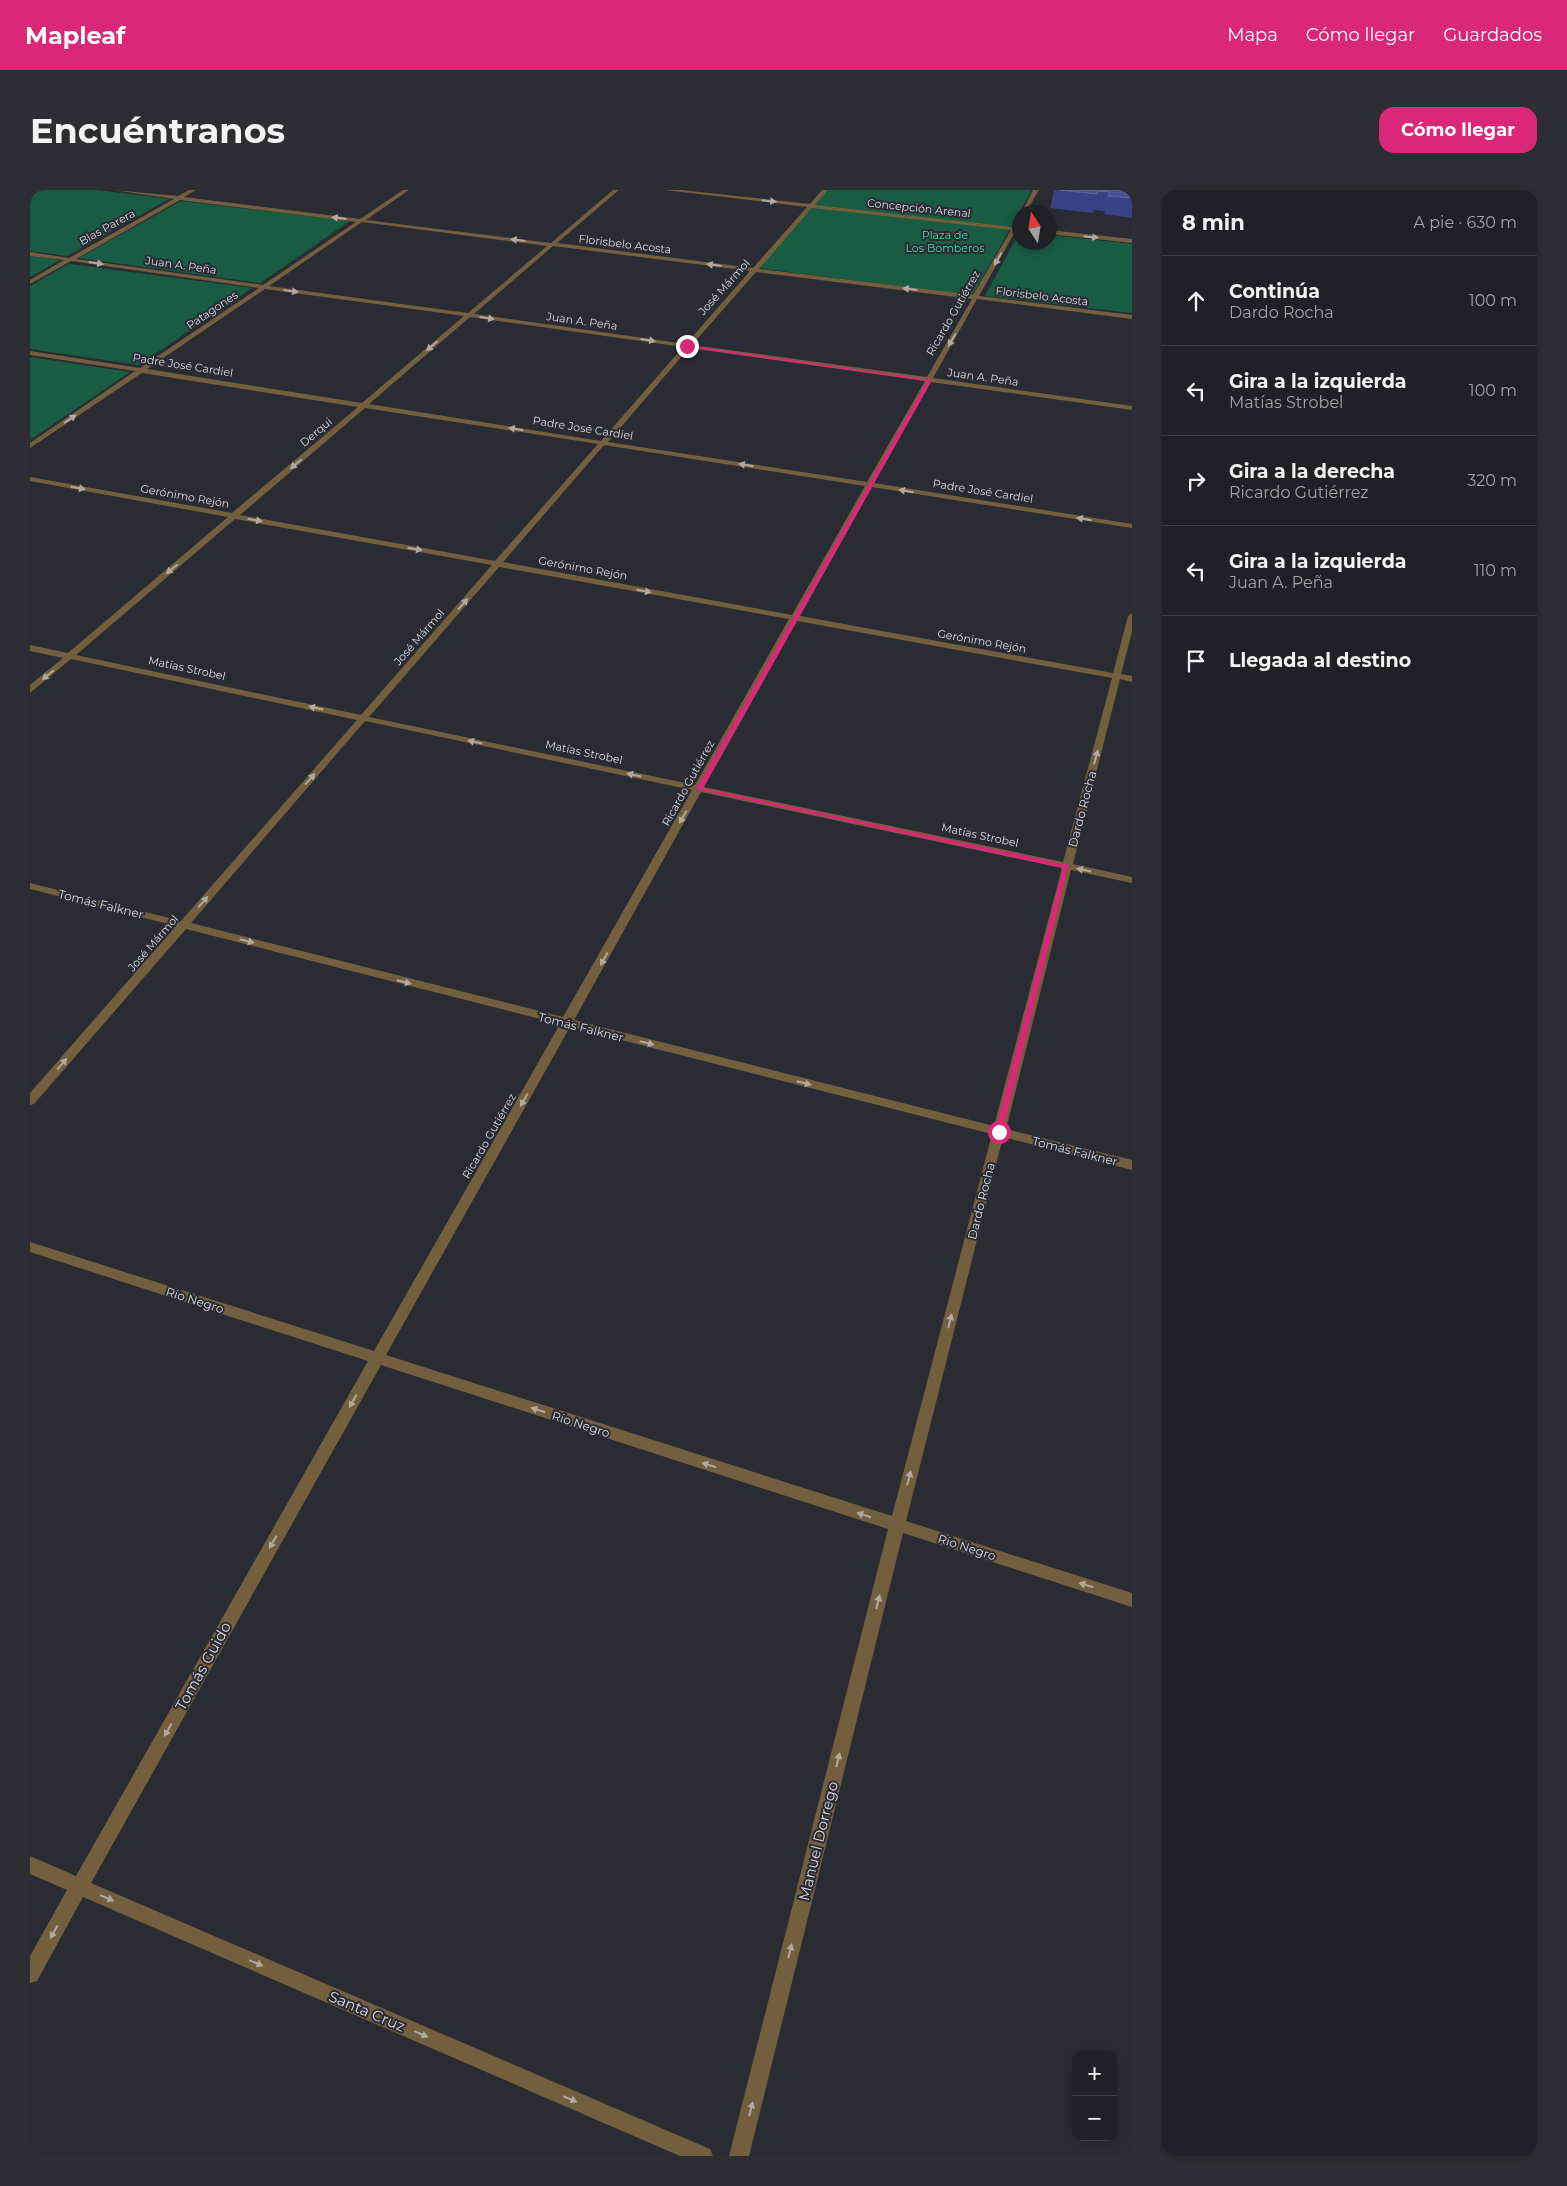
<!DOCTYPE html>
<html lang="es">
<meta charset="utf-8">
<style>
:root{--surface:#202127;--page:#2d2e33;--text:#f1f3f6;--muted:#a2a3a7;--line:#3d3e44;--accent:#db2777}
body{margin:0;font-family:Montserrat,sans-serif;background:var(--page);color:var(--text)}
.controls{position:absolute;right:15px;bottom:15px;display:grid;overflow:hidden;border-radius:10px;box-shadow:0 2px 12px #0003}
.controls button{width:45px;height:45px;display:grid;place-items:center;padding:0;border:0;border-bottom:1px solid var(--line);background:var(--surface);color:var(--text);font:25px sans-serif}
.compass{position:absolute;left:982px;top:15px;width:45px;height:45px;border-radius:50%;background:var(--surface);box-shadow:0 2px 12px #0003;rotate:348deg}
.stop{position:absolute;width:15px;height:15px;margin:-11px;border:4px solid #db2777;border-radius:50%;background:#fff}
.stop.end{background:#db2777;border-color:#fff;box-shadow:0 1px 5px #0008}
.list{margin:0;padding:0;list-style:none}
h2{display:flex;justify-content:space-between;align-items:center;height:65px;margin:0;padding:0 20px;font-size:21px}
h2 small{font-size:16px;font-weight:400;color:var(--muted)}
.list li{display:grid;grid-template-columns:32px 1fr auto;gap:15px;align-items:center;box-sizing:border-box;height:90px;padding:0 20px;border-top:1px solid var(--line)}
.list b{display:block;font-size:19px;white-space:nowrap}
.list p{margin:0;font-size:16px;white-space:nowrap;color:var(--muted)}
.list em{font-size:16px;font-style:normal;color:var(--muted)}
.icon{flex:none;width:28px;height:28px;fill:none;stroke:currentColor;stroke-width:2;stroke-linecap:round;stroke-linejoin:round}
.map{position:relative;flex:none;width:1102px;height:1966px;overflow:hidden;border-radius:15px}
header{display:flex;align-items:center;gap:30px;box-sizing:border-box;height:70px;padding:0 25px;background:var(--accent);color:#fff}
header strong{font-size:24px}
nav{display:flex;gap:28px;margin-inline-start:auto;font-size:18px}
.intro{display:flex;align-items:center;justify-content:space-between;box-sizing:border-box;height:120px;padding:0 30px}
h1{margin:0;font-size:35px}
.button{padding:12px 22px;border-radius:15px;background:var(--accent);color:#fff;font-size:18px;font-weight:700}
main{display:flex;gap:30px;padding:0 30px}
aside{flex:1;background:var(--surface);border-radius:15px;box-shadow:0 2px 12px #0003}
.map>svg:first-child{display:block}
.green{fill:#175c43}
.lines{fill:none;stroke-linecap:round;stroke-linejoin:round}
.minor{fill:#735f3d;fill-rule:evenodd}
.wall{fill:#3a4286}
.building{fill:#4b5290;stroke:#62689c}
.oneway{fill:#b1a99f}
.route{fill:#db2777}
.labels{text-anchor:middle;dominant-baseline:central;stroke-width:4;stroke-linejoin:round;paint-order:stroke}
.far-street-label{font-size:11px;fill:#dadbe1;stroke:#2a2c34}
.far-park-label{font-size:11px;fill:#43e0a8;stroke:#2a2c34}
.street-label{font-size:12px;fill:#dadbe1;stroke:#2a2c34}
.near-street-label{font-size:15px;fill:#dadbe1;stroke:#2a2c34}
</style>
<header>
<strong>Mapleaf</strong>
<nav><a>Mapa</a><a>Cómo llegar</a><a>Guardados</a></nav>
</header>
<div class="intro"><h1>Encuéntranos</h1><a class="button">Cómo llegar</a></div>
<main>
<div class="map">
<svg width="1102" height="1966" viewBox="0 0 1102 1966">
<rect width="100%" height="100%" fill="#2a2c34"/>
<g class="green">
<polygon points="0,0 67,0 139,9 37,66 0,61"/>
<polygon points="798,0 1002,0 942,106 729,78"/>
<polygon points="151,11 320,31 230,93 49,68"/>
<polygon points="989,43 989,52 1019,52 1020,45 1102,54 1102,123 955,106"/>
<polygon points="0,66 30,70 0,87"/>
<polygon points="40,73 40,74 222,98 109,175 0,159 0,96"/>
<polygon points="0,167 100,182 0,250"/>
</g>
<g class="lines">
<g class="minor">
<path d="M 83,0 L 148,6 L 159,0 L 166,0 L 154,7 L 330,29 L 373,0 L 379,0 L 336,30 L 521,53 L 583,0 L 589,0 L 527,53 L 723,78 L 777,17 L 635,0 L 652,0 L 780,14 L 792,0 L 798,0 L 785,15 L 983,37 L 987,29 L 989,29 L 988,37 L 989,41 L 986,40 L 949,106 L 1102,125 L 1102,129 L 947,109 L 903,188 L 1102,216 L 1102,220 L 901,192 L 844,293 L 1102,334 L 1102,338 L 842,297 L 770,426 L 1083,483 L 1098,426 L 1102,423 L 1102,442 L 1091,484 L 1102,486 L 1102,492 L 1090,489 L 1043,674 L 1102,687 L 1102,693 L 1041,680 L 976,939 L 1102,970 L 1102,980 L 973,947 L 876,1331 L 1102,1403 L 1102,1417 L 873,1343 L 719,1966 L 699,1966 L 858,1339 L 351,1175 L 61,1693 L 680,1959 L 683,1966 L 650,1966 L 53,1707 L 7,1791 L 0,1793 L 0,1766 L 37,1700 L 0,1684 L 0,1666 L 46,1686 L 338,1171 L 0,1062 L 0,1052 L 344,1161 L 530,834 L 156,739 L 4,914 L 0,915 L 0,903 L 146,736 L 0,699 L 0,693 L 151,731 L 327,530 L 41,469 L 0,503 L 0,495 L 33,468 L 0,461 L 0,455 L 38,463 L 198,327 L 0,291 L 0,287 L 202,323 L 328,217 L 112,183 L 0,258 L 0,253 L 105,181 L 0,165 L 0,161 L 110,178 L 229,98 L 41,71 L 0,94 L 0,90 L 34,70 L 0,66 L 0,62 L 39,68 L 144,9 ZM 150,10 L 326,32 L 233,95 L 46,69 ZM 782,18 L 981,40 L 943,105 L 729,79 ZM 332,32 L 517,56 L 438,123 L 239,96 ZM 523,56 L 720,81 L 656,154 L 444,124 ZM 726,82 L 942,109 L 897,187 L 662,155 ZM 235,99 L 434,126 L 332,213 L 117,179 ZM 440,127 L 653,157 L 571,251 L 339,214 ZM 659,158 L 895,191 L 837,292 L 578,252 ZM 335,218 L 568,254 L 465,371 L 210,325 ZM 574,255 L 835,296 L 762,425 L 473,372 ZM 205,329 L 462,375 L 331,525 L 46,465 ZM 469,377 L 759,429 L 665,595 L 339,527 ZM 767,431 L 1082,488 L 1033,672 L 674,597 ZM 335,531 L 662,600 L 533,827 L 161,733 ZM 671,602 L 1032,678 L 964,936 L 544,830 ZM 540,837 L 962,944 L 862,1326 L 356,1165 Z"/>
<polygon points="1003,0 1009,0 996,22 992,22"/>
<polygon points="1019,40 1102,49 1102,53 1019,44"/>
</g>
</g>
<polygon class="wall" points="1024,0 1102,0 1102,28 1074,24 1075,21 1064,20 1063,23 1020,18"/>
<polygon class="building" points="1030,0 1102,0 1102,8 1078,6 1080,2 1068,1 1067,4"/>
<defs><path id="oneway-solid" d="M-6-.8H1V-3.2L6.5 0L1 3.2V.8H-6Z" transform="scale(1.25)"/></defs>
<g class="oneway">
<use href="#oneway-solid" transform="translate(739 11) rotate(6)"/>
<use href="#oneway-solid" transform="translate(309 28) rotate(-173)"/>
<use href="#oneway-solid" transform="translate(1061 47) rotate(6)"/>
<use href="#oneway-solid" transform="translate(488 50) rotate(-173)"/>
<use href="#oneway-solid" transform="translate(968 69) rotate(119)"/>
<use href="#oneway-solid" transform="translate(66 73) rotate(8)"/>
<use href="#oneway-solid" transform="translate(684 75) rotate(-173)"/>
<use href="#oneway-solid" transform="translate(880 99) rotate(-173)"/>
<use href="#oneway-solid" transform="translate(261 101) rotate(8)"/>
<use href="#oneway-solid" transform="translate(457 128) rotate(8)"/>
<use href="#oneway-solid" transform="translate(618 150) rotate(8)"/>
<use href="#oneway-solid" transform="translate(922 150) rotate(120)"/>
<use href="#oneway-solid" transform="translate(402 156) rotate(139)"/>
<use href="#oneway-solid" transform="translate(40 229) rotate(-34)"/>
<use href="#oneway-solid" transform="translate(486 239) rotate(-171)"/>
<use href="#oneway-solid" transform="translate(266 274) rotate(140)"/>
<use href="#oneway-solid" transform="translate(716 275) rotate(-171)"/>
<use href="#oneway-solid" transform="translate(48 298) rotate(10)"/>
<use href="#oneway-solid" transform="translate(876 301) rotate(-171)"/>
<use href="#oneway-solid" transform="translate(1054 329) rotate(-171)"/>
<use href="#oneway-solid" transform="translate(225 330) rotate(10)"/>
<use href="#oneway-solid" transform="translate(385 359) rotate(10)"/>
<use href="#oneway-solid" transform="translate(142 379) rotate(140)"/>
<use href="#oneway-solid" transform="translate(614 401) rotate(10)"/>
<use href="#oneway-solid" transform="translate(433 414) rotate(-49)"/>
<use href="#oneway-solid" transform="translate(18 485) rotate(140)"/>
<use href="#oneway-solid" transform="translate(286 518) rotate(-168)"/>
<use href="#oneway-solid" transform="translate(445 552) rotate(-168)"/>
<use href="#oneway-solid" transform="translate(1066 567) rotate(-75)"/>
<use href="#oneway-solid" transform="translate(604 585) rotate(-168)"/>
<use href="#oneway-solid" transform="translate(280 589) rotate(-49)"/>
<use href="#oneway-solid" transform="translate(653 627) rotate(119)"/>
<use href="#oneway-solid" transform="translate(1054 680) rotate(-168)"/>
<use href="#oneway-solid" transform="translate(173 712) rotate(-49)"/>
<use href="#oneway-solid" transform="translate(217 751) rotate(14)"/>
<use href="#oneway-solid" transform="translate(574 769) rotate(119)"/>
<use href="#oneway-solid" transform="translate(374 792) rotate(14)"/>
<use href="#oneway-solid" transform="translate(617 853) rotate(14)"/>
<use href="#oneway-solid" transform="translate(32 874) rotate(-49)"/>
<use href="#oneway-solid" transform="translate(774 893) rotate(14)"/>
<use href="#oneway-solid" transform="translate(494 910) rotate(120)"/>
<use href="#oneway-solid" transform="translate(920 1131) rotate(-76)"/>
<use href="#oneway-solid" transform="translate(323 1211) rotate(119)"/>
<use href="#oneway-solid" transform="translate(508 1220) rotate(-162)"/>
<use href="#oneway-solid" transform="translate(679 1275) rotate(-162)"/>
<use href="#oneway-solid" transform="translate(879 1288) rotate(-76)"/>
<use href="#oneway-solid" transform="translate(834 1325) rotate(-162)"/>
<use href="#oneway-solid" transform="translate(243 1352) rotate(119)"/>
<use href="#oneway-solid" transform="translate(1056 1395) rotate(-162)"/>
<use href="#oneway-solid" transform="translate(848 1412) rotate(-76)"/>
<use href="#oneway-solid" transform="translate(138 1540) rotate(119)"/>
<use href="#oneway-solid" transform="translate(808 1570) rotate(-76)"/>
<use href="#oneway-solid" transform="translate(77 1708) rotate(23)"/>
<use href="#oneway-solid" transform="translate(24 1742) rotate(119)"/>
<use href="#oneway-solid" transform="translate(760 1761) rotate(-76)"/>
<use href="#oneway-solid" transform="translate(226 1773) rotate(23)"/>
<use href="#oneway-solid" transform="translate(391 1844) rotate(23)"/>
<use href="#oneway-solid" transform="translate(540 1909) rotate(23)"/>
<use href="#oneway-solid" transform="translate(721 1919) rotate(-76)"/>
</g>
<polygon class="route" points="657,155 902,190 673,598 1039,675 972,944 966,944 965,942 1033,678 666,599 897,191 656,157"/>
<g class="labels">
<g class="far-street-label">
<text transform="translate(889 18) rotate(6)">Concepción Arenal</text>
<text transform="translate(77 37) rotate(-29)">Blas Parera</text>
<text transform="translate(595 54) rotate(7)">Florisbelo Acosta</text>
<text transform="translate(151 75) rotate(8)">Juan A. Peña</text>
<text transform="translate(694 97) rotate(-48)">José Mármol</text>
<text transform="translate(1012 106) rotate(7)">Florisbelo Acosta</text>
<text transform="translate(182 120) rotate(-34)">Patagones</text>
<text transform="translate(923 123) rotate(-60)">Ricardo Gutiérrez</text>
<text transform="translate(552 131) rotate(8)">Juan A. Peña</text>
<text transform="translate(153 175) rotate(9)">Padre José Cardiel</text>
<text transform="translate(953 187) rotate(8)">Juan A. Peña</text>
<text transform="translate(553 238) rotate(9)">Padre José Cardiel</text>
<text transform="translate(286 242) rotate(-40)">Derqui</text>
<text transform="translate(953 301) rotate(9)">Padre José Cardiel</text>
<text transform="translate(155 306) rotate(10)">Gerónimo Rejón</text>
<text transform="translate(553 378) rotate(10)">Gerónimo Rejón</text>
<text transform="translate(389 447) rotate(-49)">José Mármol</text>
<text transform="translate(952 451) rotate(10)">Gerónimo Rejón</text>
<text transform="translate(157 478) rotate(12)">Matías Strobel</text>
<text transform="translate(554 562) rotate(12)">Matías Strobel</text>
<text transform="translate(658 593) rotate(-61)">Ricardo Gutiérrez</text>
<text transform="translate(950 645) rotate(12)">Matías Strobel</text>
<text transform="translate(123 753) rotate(-49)">José Mármol</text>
<text transform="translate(459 946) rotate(-60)">Ricardo Gutiérrez</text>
</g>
<g class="far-park-label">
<text x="915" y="45">Plaza de<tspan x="915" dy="13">Los Bomberos</tspan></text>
</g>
<g class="street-label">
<text transform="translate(1052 619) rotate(-75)">Dardo Rocha</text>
<text transform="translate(71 714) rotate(14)">Tomás Falkner</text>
<text transform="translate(551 837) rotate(14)">Tomás Falkner</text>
<text transform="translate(1045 961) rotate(14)">Tomás Falkner</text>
<text transform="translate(951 1011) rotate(-76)">Dardo Rocha</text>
<text transform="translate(165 1110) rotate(18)">Río Negro</text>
<text transform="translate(551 1234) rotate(18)">Río Negro</text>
<text transform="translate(937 1357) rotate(18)">Río Negro</text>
</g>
<g class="near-street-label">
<text transform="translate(173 1476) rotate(-61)">Tomás Guido</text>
<text transform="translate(788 1651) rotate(-76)">Manuel Dorrego</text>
<text transform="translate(337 1821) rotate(23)">Santa Cruz</text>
</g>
</g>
</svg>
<div class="controls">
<button>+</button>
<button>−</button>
</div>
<svg class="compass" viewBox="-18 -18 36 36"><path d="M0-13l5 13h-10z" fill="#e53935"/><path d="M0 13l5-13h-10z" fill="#a2a3a7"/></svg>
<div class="stop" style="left:969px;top:942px"></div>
<div class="stop end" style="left:657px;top:156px"></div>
</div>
<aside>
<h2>8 min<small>A pie · 630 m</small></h2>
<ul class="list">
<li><svg class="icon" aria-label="ahead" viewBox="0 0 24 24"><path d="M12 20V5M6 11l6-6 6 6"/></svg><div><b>Continúa</b><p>Dardo Rocha</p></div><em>100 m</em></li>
<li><svg class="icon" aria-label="left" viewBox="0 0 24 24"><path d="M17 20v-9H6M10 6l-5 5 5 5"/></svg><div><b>Gira a la izquierda</b><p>Matías Strobel</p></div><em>100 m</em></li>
<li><svg class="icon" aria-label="right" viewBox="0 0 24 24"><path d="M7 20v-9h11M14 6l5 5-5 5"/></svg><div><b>Gira a la derecha</b><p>Ricardo Gutiérrez</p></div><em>320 m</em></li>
<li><svg class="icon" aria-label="left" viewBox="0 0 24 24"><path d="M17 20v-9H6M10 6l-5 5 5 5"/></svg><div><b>Gira a la izquierda</b><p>Juan A. Peña</p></div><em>110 m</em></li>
<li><svg class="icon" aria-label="arrive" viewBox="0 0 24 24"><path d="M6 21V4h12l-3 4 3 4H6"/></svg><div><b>Llegada al destino</b></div></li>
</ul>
</aside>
</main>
